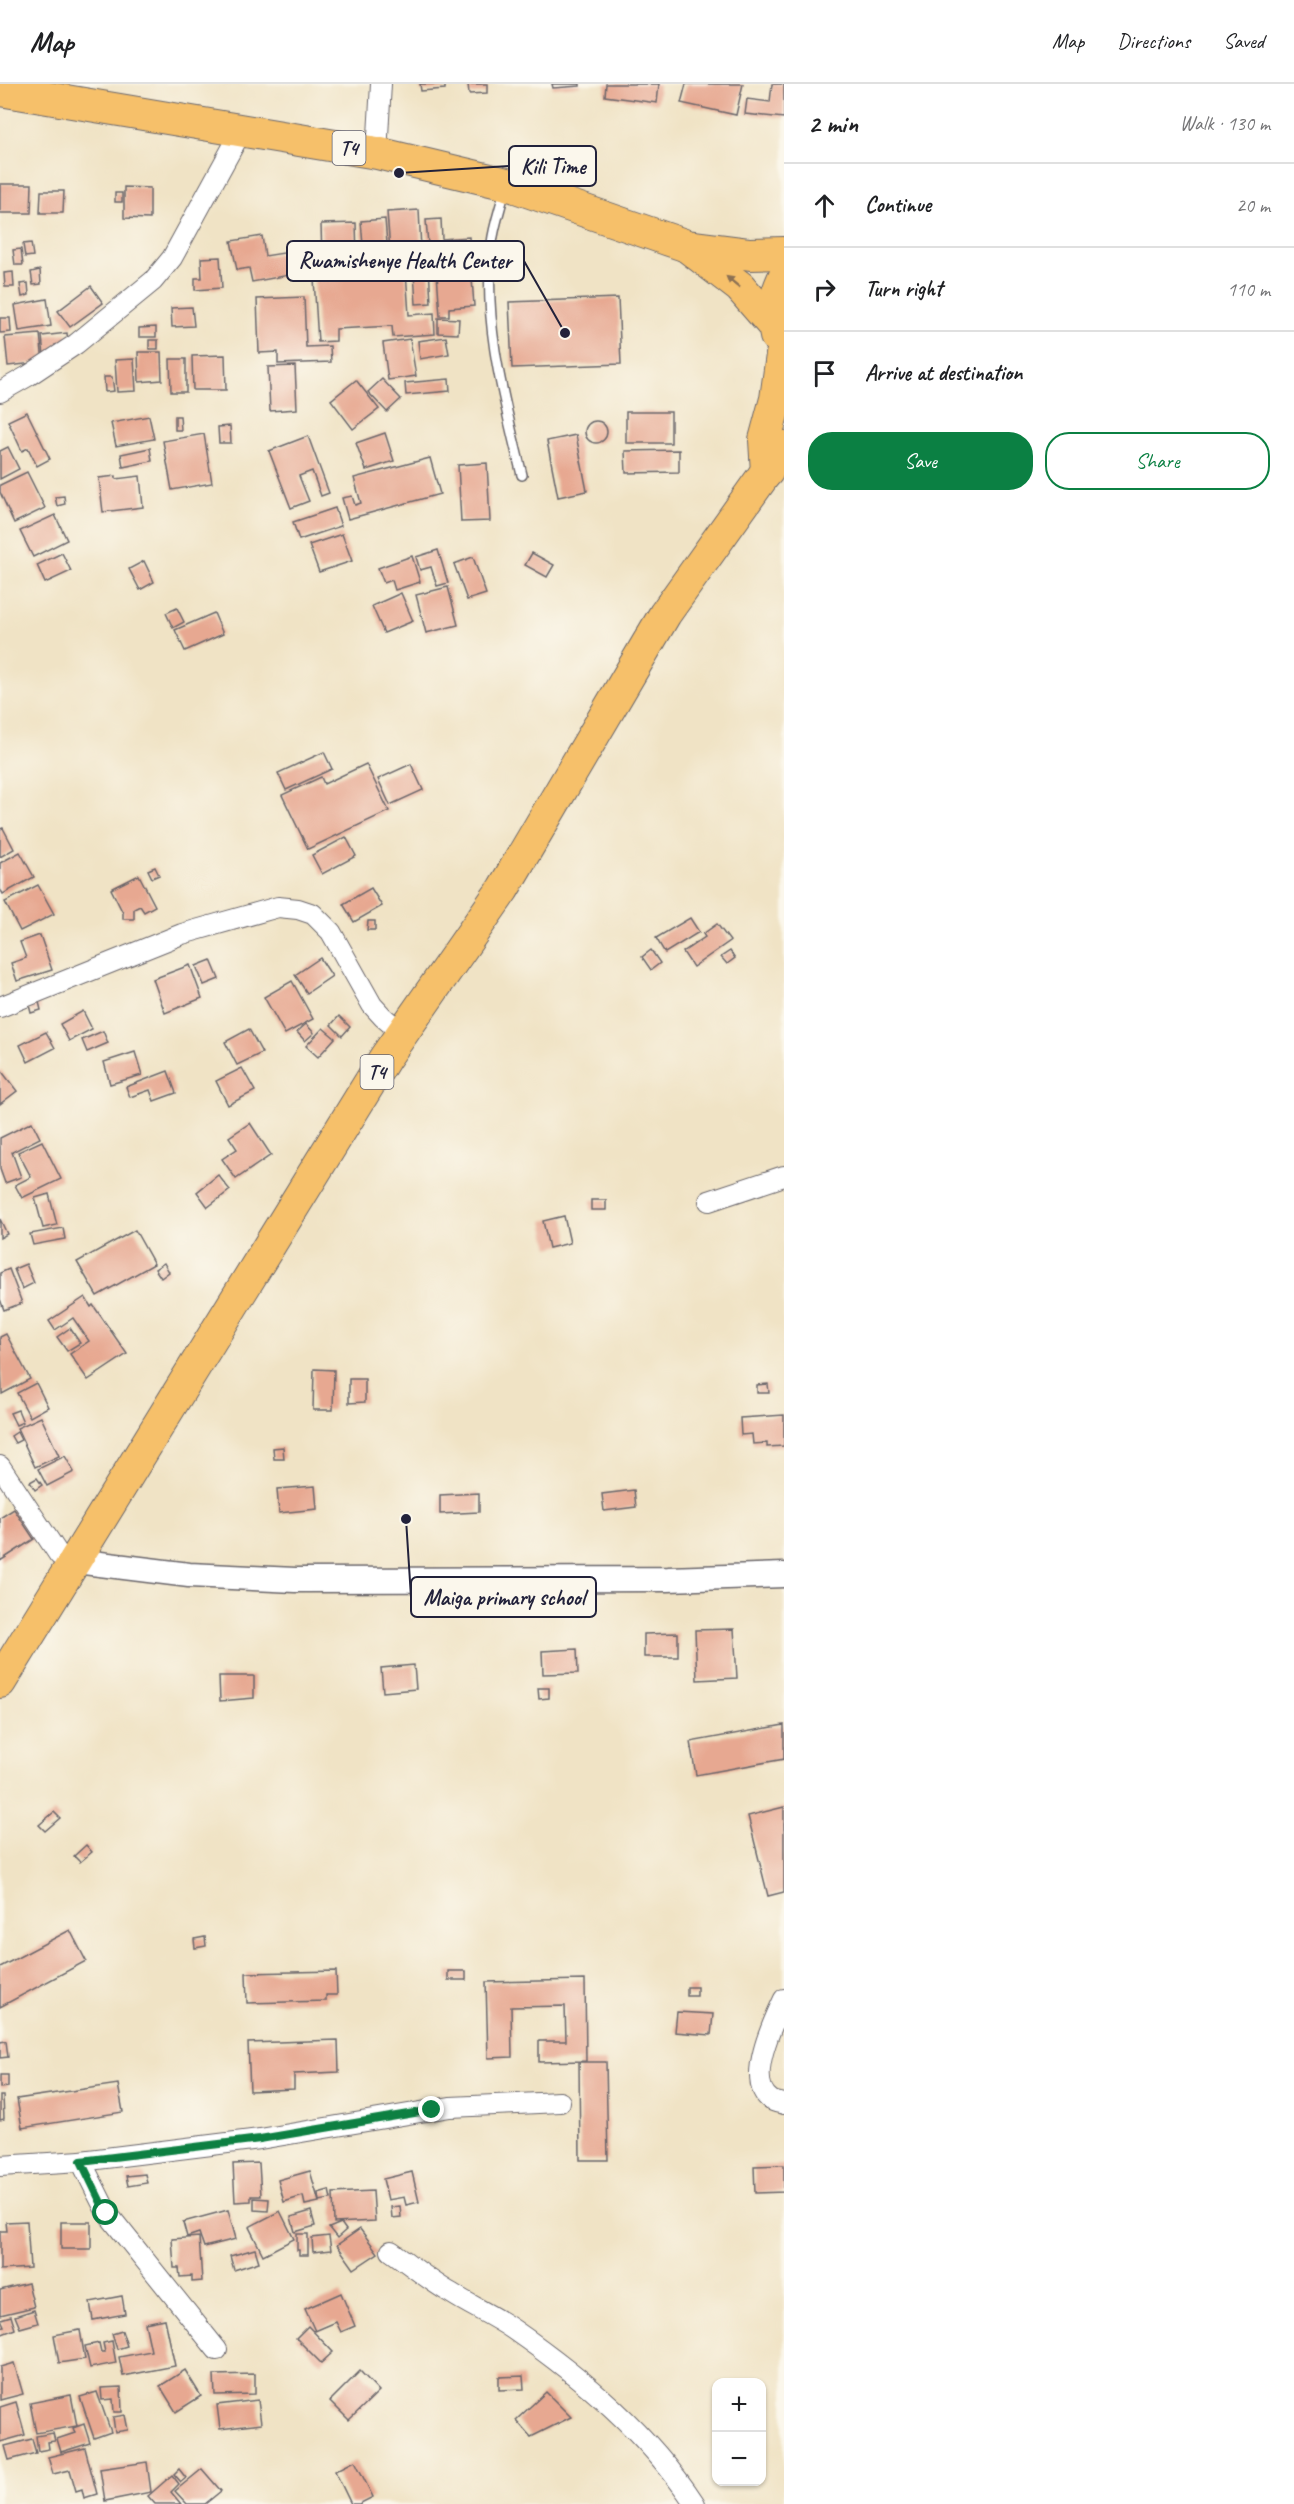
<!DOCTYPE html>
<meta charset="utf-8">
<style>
:root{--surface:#fff;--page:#f2f2f2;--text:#202124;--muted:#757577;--line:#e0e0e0;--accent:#0b8043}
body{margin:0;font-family:Caveat,sans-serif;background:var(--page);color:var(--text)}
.controls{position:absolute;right:18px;bottom:18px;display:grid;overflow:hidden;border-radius:12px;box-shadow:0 2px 4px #0004}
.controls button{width:54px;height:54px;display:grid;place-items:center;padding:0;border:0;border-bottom:2px solid var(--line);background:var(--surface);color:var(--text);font:30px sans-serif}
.stop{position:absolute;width:18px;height:18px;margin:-14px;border:4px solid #0b8043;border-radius:50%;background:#fff}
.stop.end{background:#0b8043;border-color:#fff;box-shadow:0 2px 6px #0008}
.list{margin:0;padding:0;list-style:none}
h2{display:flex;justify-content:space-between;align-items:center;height:78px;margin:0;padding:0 24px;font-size:26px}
h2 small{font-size:20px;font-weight:400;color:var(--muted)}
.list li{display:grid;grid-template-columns:39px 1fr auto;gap:18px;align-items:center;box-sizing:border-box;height:84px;padding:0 24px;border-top:2px solid var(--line)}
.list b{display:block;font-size:22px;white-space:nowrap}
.list em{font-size:20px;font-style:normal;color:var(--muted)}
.actions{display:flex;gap:12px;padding:18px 24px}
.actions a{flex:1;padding:14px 0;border:2px solid var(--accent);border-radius:24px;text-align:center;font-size:21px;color:var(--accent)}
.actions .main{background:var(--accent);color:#fff}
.icon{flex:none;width:33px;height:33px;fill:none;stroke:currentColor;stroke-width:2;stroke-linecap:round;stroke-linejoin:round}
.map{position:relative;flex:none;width:784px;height:2420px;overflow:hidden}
header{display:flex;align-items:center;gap:36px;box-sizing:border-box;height:84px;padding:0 30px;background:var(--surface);border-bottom:2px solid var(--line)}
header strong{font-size:28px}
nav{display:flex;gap:33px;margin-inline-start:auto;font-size:21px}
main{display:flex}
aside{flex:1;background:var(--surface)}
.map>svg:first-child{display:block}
.building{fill:#e7a891}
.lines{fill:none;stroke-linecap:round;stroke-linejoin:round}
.service-casing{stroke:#6a666b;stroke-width:12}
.minor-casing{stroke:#6a666b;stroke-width:22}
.tertiary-casing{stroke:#6a666b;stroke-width:27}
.trunk-casing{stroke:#6a666b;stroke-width:34}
.service{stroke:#fff;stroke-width:9}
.minor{stroke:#fff;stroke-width:20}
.tertiary{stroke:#fff;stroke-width:24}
.trunk{stroke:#f6c06b;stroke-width:32}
.oneway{fill:#8c7153}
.route{stroke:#0b8043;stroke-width:8}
.labels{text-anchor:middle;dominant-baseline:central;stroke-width:4.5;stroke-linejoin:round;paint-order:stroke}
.shield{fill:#fbf7ec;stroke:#636270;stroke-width:1.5}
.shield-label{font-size:20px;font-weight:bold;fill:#22223b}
.leader{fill:none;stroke:#22223b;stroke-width:2}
.callout-dot{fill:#22223b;stroke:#fbf7ec;stroke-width:2}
.callout{fill:#fbf7ec;stroke:#22223b;stroke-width:2}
.callout-label{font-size:22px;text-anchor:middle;font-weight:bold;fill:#22223b}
</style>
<header>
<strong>Map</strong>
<nav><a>Map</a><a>Directions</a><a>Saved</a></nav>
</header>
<main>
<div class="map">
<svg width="784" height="2420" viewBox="0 0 784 2420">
<rect width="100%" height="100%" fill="#fbf7ec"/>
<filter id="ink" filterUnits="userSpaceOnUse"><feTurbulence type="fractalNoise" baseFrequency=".0167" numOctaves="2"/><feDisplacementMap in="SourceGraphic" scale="12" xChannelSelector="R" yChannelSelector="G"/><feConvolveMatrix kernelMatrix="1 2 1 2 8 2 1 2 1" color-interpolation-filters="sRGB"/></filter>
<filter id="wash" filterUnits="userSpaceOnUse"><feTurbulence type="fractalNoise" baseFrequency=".008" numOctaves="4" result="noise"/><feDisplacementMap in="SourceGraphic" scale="24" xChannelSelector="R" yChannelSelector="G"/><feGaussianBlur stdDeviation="1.35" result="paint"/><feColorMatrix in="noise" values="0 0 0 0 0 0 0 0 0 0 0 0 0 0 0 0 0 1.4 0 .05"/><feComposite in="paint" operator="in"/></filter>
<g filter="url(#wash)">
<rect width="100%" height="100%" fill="#f0e3c5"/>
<g id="blocks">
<g class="building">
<polygon points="420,0 445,0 445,5 421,7"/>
<polygon points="468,0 487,0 487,9 469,10"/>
<polygon points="552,0 580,0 580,2 553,4"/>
<polygon points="606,0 659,0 657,19 605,12"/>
<polygon points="686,0 743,0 736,31 681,19"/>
<polygon points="772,0 784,0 784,34 745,30 747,15 770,18"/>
<polygon points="0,100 32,100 31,129 0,129"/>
<polygon points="124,103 150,104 150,135 124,134"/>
<polygon points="41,107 64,107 63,129 40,129"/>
<rect x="115" y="109" width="7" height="9"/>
<polygon points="419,126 421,165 428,165 431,219 416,220 413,172 405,173 409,231 434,229 435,250 393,253 392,242 336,245 336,257 318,258 313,179 329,178 330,196 343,195 342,182 391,179 387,128"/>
<polygon points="385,135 388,172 364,174 361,137"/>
<polygon points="441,135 442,155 469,153 474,222 449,224 449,232 440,232 435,160 428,160 426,136"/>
<polygon points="356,139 357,173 322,175 321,140"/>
<polygon points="262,152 265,172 302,166 306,188 252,198 249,184 237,186 231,157"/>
<polygon points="31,159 33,172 25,173 23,160"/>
<polygon points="21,165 23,181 15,181 13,166"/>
<polygon points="220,173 222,204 195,206 195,194 202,194 201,174"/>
<polygon points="40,186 41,200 33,201 31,188"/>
<polygon points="13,188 14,203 5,203 4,189"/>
<polygon points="28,199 29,211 22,213 20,200"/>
<polygon points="91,202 103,219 70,243 58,227"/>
<polygon points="304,213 306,263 330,262 331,278 278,280 278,268 259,269 257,215"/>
<polygon points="618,214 621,280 512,284 509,218"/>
<polygon points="47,215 51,242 19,247 15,221"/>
<polygon points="192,223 194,242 172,243 171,224"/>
<polygon points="0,234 10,234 11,248 0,249"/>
<polygon points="438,234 459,235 458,250 438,249"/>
<polygon points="156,243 156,253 139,253 139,244"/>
<polygon points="67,249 68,259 55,261 56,271 44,272 42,252"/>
<polygon points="40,250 43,278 8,282 5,253"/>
<polygon points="446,253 449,270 420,275 418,257"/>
<polygon points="410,255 416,292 388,296 383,259"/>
<rect x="149" y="256" width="9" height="9"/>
<polygon points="138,268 161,268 162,296 139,298"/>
<polygon points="225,271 226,306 193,306 192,272"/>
<polygon points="134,275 136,307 117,308 115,276"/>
<polygon points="170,275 186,275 186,308 171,308"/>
<polygon points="295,282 297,325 270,327 268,283"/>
<polygon points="104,293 112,293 114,307 105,308"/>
<polygon points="382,295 401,315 387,328 368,308"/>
<polygon points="449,295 450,307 406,311 405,299"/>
<polygon points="356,296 379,325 353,345 331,316"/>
<polygon points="27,328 50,375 37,382 28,364 22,367 8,337"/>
<rect x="626" y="328" width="45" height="31"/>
<polygon points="149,332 154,355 116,362 111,339"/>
<polygon points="175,332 180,332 181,346 175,346"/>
<circle cx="596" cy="348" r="11"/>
<polygon points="230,342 231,359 219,359 218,343"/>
<polygon points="385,349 394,377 366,386 356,359"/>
<polygon points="204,350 212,399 172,406 163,357"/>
<polygon points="576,351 587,407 558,413 547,357"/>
<polygon points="308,352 329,409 321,412 312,387 299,392 309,417 291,424 269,367"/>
<polygon points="8,363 19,385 0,395 0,367"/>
<polygon points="150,364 152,377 123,383 121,370"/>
<polygon points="679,366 679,388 626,389 625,367"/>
<polygon points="430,374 440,410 348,435 342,414 352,412 355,421 361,419 354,394"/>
<polygon points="487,379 490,437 461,438 458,381"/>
<polygon points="27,388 45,424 14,439 0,408 0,401"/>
<polygon points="116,392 116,395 140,392 143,423 103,428 99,394"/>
<polygon points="64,412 65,420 57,422 55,413"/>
<polygon points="335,424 341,442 299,456 293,438"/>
<polygon points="55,431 67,456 33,473 20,447"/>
<polygon points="342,450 352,477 319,488 309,461"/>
<polygon points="438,466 448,499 437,502 431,483 420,486 416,473"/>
<polygon points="62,469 71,487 45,499 37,481"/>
<polygon points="532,469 554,481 547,493 525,481"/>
<polygon points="412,472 420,498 395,506 392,496 384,499 378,484"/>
<polygon points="473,473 486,510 467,516 454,480"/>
<polygon points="144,477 154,498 140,506 129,485"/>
<polygon points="448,503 458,541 426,549 416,511"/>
<polygon points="401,509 413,537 384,549 372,522"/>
<polygon points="177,524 184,538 173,544 166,529"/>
<polygon points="214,529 223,550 185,567 175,546"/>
<polygon points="324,668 332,685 286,706 278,689"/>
<polygon points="366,680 389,727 308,765 282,711 321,693 324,700"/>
<polygon points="411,680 423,706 390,721 378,695"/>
<polygon points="3,744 14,765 0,773 0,745"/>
<polygon points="346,753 356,772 322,790 312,771"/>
<polygon points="20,768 34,793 3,810 0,805 0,779"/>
<polygon points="155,783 159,791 152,794 148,786"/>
<polygon points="139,791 155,822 144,828 140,822 134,825 134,835 123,835 123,829 111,805"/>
<polygon points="38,801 54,830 20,847 5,818"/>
<polygon points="371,804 382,822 354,838 343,820"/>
<polygon points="690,834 699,848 665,869 656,854"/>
<polygon points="368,837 375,837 375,846 367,846"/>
<polygon points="717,840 730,857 693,883 683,868 705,853 703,850"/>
<polygon points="40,851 52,886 17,897 11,879 26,874 20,858"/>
<polygon points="651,866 660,879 651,886 642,873"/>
<polygon points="730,867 735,874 727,880 721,873"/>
<polygon points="320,874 332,892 307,909 295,891"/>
<polygon points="211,876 219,895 204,901 196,882"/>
<polygon points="190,881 202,914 165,929 153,895"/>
<polygon points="292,897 313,935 285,950 264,913"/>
<polygon points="39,918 41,926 31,929 29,921"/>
<polygon points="83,927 92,945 69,957 60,940"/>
<polygon points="339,932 350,943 342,952 331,941"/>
<polygon points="306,940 314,949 305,957 297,948"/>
<polygon points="323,944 335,954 318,973 306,962"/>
<polygon points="249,945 262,969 237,981 225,958"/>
<polygon points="103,947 108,959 87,968 82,956"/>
<polygon points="46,948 55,964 28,978 20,961"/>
<polygon points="135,968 142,991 110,1000 104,978"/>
<polygon points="242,984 255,1007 228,1021 216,997"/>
<polygon points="0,985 17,1007 0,1020"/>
<polygon points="168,987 176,1009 154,1017 150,1006 130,1013 126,1003"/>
<polygon points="32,1038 40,1054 12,1068 21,1093 5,1099 0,1085 0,1054"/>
<polygon points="250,1039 271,1071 236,1095 222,1075 237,1065 229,1053"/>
<polygon points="42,1057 61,1095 22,1114 15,1101 31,1093 18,1068"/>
<polygon points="218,1091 230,1106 208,1123 197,1108"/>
<polygon points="49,1110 57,1141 43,1144 35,1114"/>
<rect x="591" y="1116" width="15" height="10"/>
<polygon points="564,1132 570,1159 549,1164 543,1137"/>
<polygon points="0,1135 7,1150 0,1154"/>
<polygon points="63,1144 65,1155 33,1161 30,1150"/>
<polygon points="135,1146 154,1180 97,1212 77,1178"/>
<polygon points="164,1179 169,1188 161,1194 155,1185"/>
<polygon points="26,1180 34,1199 22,1205 14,1185"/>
<polygon points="9,1185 22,1219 4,1226 0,1215 0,1189"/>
<polygon points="85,1213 91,1223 93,1221 127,1270 88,1296 70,1270 89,1257 73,1234 55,1246 49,1237"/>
<polygon points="70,1244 80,1259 67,1267 57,1253"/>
<polygon points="6,1250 30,1295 2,1310 0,1253"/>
<polygon points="314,1285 334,1286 333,1326 313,1326"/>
<polygon points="349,1295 365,1295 365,1318 349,1319"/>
<polygon points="36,1299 48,1323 30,1333 17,1309"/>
<polygon points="768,1300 769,1309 757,1309 757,1301"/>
<polygon points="18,1326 23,1338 16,1341 10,1329"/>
<polygon points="784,1331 784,1362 767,1363 767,1359 753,1360 752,1350 741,1351 740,1334"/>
<polygon points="41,1333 59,1372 35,1383 17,1344"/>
<polygon points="17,1348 21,1356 15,1359 11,1352"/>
<polygon points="283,1363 284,1375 274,1375 273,1364"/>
<polygon points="65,1372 74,1388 47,1402 38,1385"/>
<polygon points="37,1394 42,1401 35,1406 30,1398"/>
<polygon points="315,1402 317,1425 279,1429 277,1405"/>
<polygon points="634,1406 636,1423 604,1427 602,1410"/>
<polygon points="479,1409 479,1428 440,1430 440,1411"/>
<polygon points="14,1425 34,1455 0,1477 0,1434"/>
<polygon points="734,1545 737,1594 697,1596 695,1546"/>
<polygon points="678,1549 678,1573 644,1573 644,1550"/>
<polygon points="577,1565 578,1589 543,1590 542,1567"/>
<polygon points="414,1581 416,1605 383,1608 381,1584"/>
<polygon points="219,1592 254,1592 254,1614 220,1617"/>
<polygon points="538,1604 549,1604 549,1614 539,1615"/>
<polygon points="784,1641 784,1675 696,1691 690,1658"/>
<polygon points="784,1723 784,1808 768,1812 748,1732"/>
<polygon points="54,1728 60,1734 45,1747 39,1741"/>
<polygon points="86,1761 92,1768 80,1778 74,1772"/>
<polygon points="70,1846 86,1877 0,1923 0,1883"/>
<polygon points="205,1853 206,1862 195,1864 194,1855"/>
<polygon points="336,1887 337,1911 326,1911 326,1917 247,1919 246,1889"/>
<rect x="448" y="1887" width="18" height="9"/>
<polygon points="585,1896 586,1977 539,1978 539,1957 566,1957 565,1922 511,1923 512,1973 488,1974 486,1898"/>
<rect x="687" y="1903" width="10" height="9"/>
<polygon points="677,1928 713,1930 711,1951 675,1948"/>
<polygon points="338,1956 339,1988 294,1990 294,2005 250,2007 248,1959"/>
<polygon points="6,1957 8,1973 0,1974 0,1958"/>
<polygon points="579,1978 606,1978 608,2076 580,2076"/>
<polygon points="0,1991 8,1991 8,2003 0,2004"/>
<polygon points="118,2000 123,2028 22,2044 17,2015"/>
<polygon points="0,2012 3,2012 4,2035 0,2036"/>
<polygon points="259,2079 261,2112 251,2112 251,2117 235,2118 233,2080"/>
<polygon points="784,2081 784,2108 755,2109 754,2082"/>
<polygon points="310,2087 319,2118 305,2121 303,2112 284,2118 278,2096"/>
<polygon points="412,2088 419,2118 406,2121 404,2113 388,2116 383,2095"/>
<polygon points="145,2090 147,2099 128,2102 126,2092"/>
<polygon points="329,2106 331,2115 319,2117 318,2109"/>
<polygon points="373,2107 375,2137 334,2139 333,2109"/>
<polygon points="254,2114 269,2115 268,2127 254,2126"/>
<polygon points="400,2122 401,2133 392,2134 391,2123"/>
<polygon points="228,2126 236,2155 204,2163 199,2149 187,2153 183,2138"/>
<polygon points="280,2127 294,2155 263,2171 249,2143"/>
<polygon points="311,2127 315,2142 295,2148 291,2133"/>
<polygon points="27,2137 30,2184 0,2186 0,2147 7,2147 6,2138"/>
<rect x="61" y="2138" width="30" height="27"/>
<polygon points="341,2139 346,2146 337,2154 329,2144"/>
<polygon points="360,2145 378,2169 354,2185 337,2161"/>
<polygon points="297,2150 308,2150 308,2171 299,2171 299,2166 297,2166"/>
<polygon points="329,2152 331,2166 313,2168 312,2154"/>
<polygon points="199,2153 202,2197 192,2198 192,2192 180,2193 179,2184 174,2184 172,2155"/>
<polygon points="255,2165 259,2178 234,2186 230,2172"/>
<polygon points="28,2199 34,2223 0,2231 0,2206"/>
<polygon points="341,2209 355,2242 341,2248 336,2238 315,2247 305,2225"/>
<polygon points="122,2212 125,2230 93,2236 90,2218"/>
<polygon points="34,2226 38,2239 20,2244 15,2232"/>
<polygon points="11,2232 15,2245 0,2251 0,2243 4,2242 1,2235"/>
<polygon points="165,2235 175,2282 123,2292 119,2273 151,2267 145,2239"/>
<polygon points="308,2242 333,2268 321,2279 296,2254"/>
<polygon points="80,2246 85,2275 59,2279 54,2251"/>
<polygon points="122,2247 127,2262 117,2265 112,2250"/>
<polygon points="112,2257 116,2279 90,2284 85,2262 99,2259 101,2268 105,2268 103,2259"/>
<polygon points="14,2279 23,2310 0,2316 0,2283"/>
<polygon points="185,2286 201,2312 176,2328 160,2302"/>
<polygon points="360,2287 379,2307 349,2336 330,2317"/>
<polygon points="255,2290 255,2310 215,2311 214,2291"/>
<polygon points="523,2292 524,2305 499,2306 499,2293"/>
<polygon points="121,2303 122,2328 114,2328 113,2315 102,2316 101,2304"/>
<polygon points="97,2308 111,2348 94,2354 80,2313"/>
<polygon points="546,2308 571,2333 531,2353 516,2336"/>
<polygon points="71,2311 77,2342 36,2349 30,2319"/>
<polygon points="258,2316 261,2340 220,2345 217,2321"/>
<polygon points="16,2318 25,2351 0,2358 0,2323"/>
<polygon points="125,2331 128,2346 115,2348 113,2333"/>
<polygon points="84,2340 90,2359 61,2368 57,2355 75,2349 73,2344"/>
<polygon points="53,2349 55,2357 48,2358 49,2365 38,2367 36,2352"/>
<polygon points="32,2355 36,2369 9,2376 5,2362"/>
<polygon points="85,2364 97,2410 84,2414 82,2405 76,2407 70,2386 53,2390 48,2373"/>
<polygon points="355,2377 373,2413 359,2420 351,2420 335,2387"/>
<polygon points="147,2378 151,2408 105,2417 100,2385"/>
<polygon points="179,2385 186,2394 181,2398 174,2390"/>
<polygon points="202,2385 221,2407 205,2420 187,2420 175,2407"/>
<polygon points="172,2391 179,2400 171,2408 181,2420 155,2420 148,2412"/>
</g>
</g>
</g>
<g filter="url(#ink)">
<use href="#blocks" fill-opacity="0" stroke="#6a666b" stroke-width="1.5"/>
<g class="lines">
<defs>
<path id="service" d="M 505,105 C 501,123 494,141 492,159 C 482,237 504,316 522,391"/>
<g id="minor">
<polyline points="377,69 381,0"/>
<polyline points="0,308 28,292 76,260 153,197 172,174 242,46"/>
<polyline points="0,923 182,850 278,823 298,825 313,830 331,848 372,921 383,933 402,949"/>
<polyline points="709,1117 784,1092"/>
<polyline points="0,1382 59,1471 76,1477"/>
<path d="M 784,1915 C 774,1936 744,1998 771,2016 C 774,2018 780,2019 784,2020"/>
<polyline points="81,2077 107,2129 217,2266"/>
<polyline points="0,2082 81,2077 260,2055 450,2023 560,2018"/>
<path d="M 391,2167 C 411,2181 430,2197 451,2209 C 471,2222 494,2232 514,2246 C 583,2294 648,2349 695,2420"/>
</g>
<polyline id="tertiary" points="76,1477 189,1491 295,1496 668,1495 784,1491"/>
<g id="trunk">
<polyline points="0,6 377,69 507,100 687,162 750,170 784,169"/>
<polyline points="688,163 740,203 773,241"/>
<path d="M 776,252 C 770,231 775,213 784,193"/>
<polyline points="767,388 765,356 776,315 782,271"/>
<polyline points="0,1598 385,974 503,805 665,530 784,363"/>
</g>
</defs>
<use href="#service" class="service-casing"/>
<use href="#minor" class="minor-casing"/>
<use href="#tertiary" class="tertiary-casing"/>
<use href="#trunk" class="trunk-casing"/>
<use href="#service" class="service"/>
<use href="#minor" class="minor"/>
<use href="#tertiary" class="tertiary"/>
<use href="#trunk" class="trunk"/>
</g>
<defs><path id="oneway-solid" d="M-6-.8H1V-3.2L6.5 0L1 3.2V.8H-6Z" transform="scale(1.5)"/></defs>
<use class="oneway" href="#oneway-solid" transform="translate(733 198) rotate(-141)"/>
</g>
<g class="lines" filter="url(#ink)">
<polyline class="route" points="106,2129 81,2077 260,2055 432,2026"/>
</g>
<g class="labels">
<g class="shield">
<rect x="332.5" y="47" width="33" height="34" rx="4.5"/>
<rect x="360.5" y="971" width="33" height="34" rx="4.5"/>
</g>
<g class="shield-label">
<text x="349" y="64">T4</text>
<text x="377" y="988">T4</text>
</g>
</g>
<path class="leader" d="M399 89L509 82M565 249L524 177M406 1435L411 1513"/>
<g class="callout-dot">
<circle cx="399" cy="89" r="6"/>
<circle cx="565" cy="249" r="6"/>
<circle cx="406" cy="1435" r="6"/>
</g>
<g class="callout">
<rect x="509" y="62" width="87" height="40" rx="6"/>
<rect x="287" y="157" width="237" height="40" rx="6"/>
<rect x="411" y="1493" width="185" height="40" rx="6"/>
</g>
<g class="callout-label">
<text x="553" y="90">Kili Time</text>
<text x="405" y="184">Rwamishenye Health Center</text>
<text x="504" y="1521">Maiga primary school</text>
</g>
</svg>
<div class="controls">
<button>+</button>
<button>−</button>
</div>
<div class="stop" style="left:106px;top:2129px"></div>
<div class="stop end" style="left:432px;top:2026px"></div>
</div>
<aside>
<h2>2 min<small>Walk · 130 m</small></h2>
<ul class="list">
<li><svg class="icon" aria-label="ahead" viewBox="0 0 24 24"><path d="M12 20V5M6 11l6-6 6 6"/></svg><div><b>Continue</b></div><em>20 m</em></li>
<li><svg class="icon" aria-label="right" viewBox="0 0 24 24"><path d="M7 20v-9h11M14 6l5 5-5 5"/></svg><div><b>Turn right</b></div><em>110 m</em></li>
<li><svg class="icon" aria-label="arrive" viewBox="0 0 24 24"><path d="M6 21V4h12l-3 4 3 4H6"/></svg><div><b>Arrive at destination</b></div></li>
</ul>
<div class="actions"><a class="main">Save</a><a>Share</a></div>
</aside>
</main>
